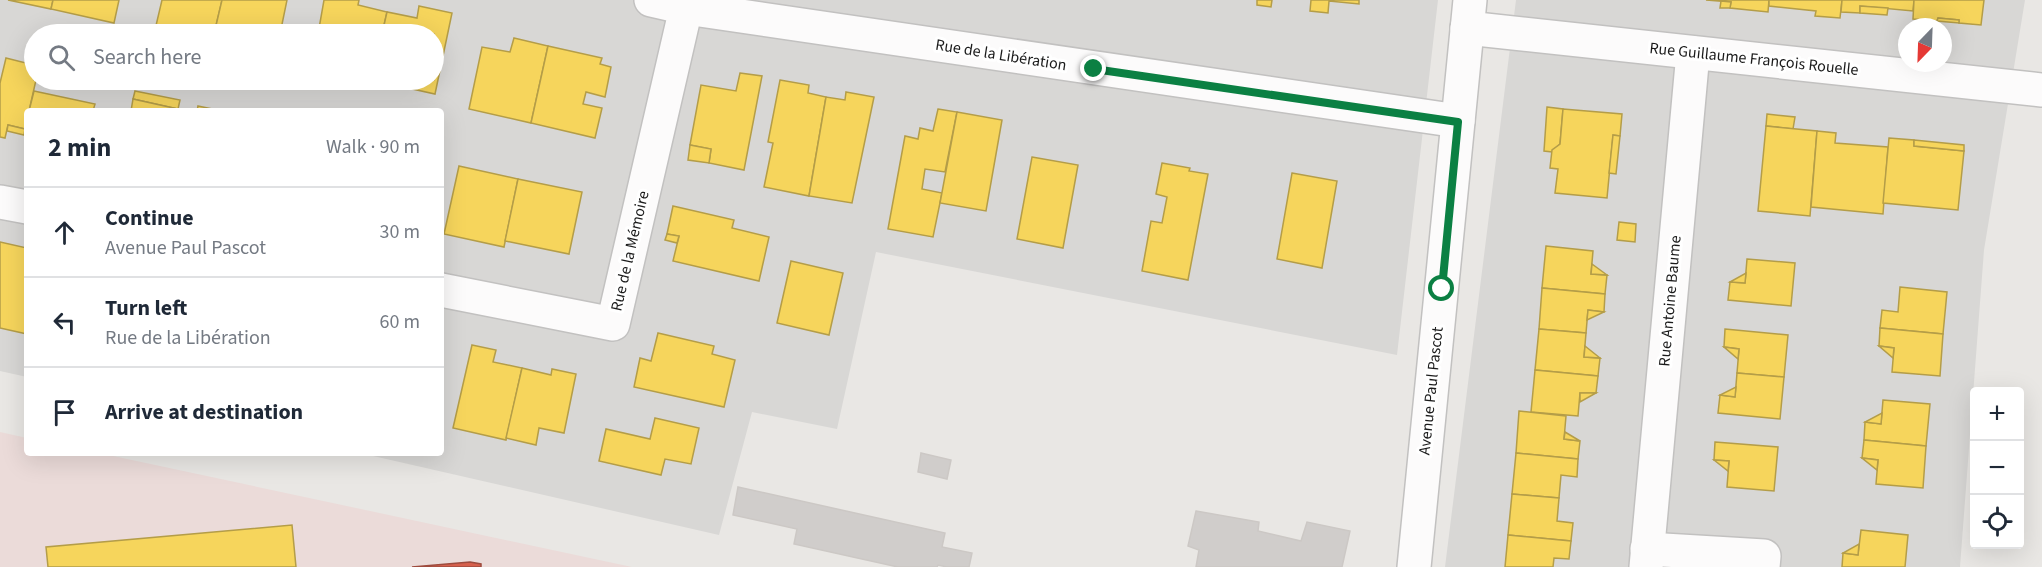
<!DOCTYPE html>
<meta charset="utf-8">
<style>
:root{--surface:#fff;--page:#f2f2f3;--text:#1f2937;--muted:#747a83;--line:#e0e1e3}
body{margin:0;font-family:"Source Sans 3",sans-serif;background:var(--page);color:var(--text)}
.controls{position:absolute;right:18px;bottom:18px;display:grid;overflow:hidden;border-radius:6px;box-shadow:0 6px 24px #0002}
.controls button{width:54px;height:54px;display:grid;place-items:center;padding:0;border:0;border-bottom:2px solid var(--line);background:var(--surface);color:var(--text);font:30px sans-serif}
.compass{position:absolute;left:1898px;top:18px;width:54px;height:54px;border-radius:50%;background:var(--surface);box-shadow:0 6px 24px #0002;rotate:203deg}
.stop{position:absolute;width:18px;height:18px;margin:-14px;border:4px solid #0b8043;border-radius:50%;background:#fff}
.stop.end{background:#0b8043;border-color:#fff;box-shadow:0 2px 6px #0008}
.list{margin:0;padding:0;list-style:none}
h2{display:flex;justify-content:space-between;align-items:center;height:78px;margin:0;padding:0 24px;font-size:26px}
h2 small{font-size:20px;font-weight:400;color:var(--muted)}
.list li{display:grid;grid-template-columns:39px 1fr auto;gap:18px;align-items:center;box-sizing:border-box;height:90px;padding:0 24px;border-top:2px solid var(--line)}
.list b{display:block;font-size:22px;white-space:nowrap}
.list p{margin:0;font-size:20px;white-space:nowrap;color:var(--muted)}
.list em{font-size:20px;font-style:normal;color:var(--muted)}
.icon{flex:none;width:33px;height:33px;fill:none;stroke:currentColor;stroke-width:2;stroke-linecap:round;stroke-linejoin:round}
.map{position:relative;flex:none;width:2042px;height:567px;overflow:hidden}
.search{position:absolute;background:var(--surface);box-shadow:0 6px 24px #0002;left:24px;top:24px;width:420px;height:66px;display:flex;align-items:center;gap:15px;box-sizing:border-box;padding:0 21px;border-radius:33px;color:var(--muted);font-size:22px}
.panel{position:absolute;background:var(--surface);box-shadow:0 6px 24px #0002;left:24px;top:108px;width:420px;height:348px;border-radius:6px}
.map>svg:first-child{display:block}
.residential{fill:#d8d7d5;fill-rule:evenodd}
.commercial{fill:#ebdbd9}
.homes{fill:#f6d55c;stroke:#b49d48;stroke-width:1.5}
.shops{fill:#d6604d;stroke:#9e4b3e;stroke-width:1.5}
.building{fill:#d0cdcb;stroke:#ccc8c5;stroke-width:1.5}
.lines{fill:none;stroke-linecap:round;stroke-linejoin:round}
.minor-casing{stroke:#c2c1c0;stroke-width:36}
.minor{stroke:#fcfbfb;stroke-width:33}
.route{stroke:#0b8043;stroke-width:8}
.labels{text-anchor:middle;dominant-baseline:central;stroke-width:6;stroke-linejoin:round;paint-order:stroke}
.street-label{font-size:16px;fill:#1b1b1b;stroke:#fff}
</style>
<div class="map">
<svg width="2042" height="567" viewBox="0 0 2042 567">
<rect width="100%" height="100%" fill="#e9e7e4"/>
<g class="residential">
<path d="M 0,0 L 1438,0 L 1397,355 L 876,252 L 837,429 L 752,412 L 719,535 L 360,453 L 441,453 L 441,111 L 27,111 L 27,377 L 0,371 ZM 34,34 L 434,34 L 434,80 L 34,80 Z"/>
<path d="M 1516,0 L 2025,0 L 1984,250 L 1960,567 L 1445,567 ZM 1907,27 L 1943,27 L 1943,63 L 1907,63 Z"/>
</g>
<polygon class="commercial" points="0,432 27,438 27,453 99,453 632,567 0,567"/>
<g class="homes">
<polygon points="8,0 53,0 51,9"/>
<polygon points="53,0 119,0 114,23 51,9"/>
<polygon points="162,0 222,0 214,34 154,34"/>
<polygon points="222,0 287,0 280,34 214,34"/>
<polygon points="324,0 359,0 358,5 387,12 382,34 318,34"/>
<polygon points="1257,0 1272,0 1271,7 1257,5"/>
<polygon points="1311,0 1359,0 1359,4 1329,1 1328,13 1310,11"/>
<polygon points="1706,0 1769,0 1768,12 1730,8 1731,2"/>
<polygon points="1769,0 1842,0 1840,18 1815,16 1816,11 1769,6"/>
<polygon points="1842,0 1914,0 1913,11 1860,6 1860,13 1841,12"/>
<polygon points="1914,0 1984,0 1981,25 1959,23 1959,20 1938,18 1937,21 1913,19"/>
<polygon points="1721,1 1731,2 1730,8 1720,8"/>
<polygon points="419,6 452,13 435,94 372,80 434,80 434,34 382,34 387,12 417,18"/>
<polygon points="1860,6 1888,8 1887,15 1860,13"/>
<polygon points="1938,18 1959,20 1959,23 1937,21"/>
<polygon points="514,38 548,46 531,123 469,109 482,47 510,52"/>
<polygon points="548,46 602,58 600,64 611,67 605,97 586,92 583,104 602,108 595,138 531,123"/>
<polygon points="6,58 34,65 34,80 36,80 29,111 27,111 25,129 8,125 5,138 0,137 0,83"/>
<polygon points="740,73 762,76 744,170 709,163 711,149 690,145 701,85 736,91"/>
<polygon points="780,80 809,85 808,93 826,97 809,196 764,187 773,143 768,142"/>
<polygon points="34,91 95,104 93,111 29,111"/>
<polygon points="135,91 180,100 178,109 133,99"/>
<polygon points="846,92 874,97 852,203 809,196 826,97 845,100"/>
<polygon points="133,99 178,109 177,111 131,111"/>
<polygon points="198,106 222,111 197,111"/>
<polygon points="1547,107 1563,109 1560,144 1552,152 1544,151"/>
<polygon points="938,109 957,112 945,172 925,169 922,189 942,193 933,237 888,229 905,136 918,139 920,128 933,131"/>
<polygon points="1563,109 1622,114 1620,136 1613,135 1607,198 1555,193 1558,169 1550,168 1552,150 1560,144"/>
<polygon points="957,112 1002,120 986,211 940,203"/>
<polygon points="1767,114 1795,117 1793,129 1766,126"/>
<polygon points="8,125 25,129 24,135 7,131"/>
<polygon points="1766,126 1817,131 1810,216 1758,211"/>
<polygon points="1817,131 1836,133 1835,143 1888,147 1883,214 1811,207"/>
<polygon points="1613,135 1620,136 1616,174 1609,173"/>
<polygon points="1889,138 1914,140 1914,146 1964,151 1958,210 1883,203"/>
<polygon points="1914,140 1964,145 1964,151 1914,146"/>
<polygon points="690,145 711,149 709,163 688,160"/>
<polygon points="1032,157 1078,165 1063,248 1017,239"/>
<polygon points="1162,163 1190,168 1189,171 1208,174 1188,280 1142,271 1151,221 1162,223 1167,197 1156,194"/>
<polygon points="459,166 518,179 504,247 444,234"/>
<polygon points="1292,173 1337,181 1322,268 1277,259"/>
<polygon points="518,179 582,192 569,254 505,241"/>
<polygon points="673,206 734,220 732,228 769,237 759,281 673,261 679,236 667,234"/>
<polygon points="1619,222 1636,224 1635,242 1617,240"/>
<polygon points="667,234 679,236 677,243 665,240"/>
<polygon points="0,242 27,248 27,334 0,328"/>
<polygon points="1546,246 1593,251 1591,274 1607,275 1605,294 1542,288"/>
<polygon points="1747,259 1795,263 1791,306 1728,300 1730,282 1745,283"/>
<polygon points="791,261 843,273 829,335 777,323"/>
<polygon points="1592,264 1607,275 1591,274"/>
<polygon points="1746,273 1745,283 1730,282"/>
<polygon points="1900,287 1947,292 1943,334 1880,328 1882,310 1898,312"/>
<polygon points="1542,288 1605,294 1604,312 1588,310 1586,333 1539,329"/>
<polygon points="1588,310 1604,312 1587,320"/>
<polygon points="1880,328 1943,334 1940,376 1892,372 1894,348 1879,346"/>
<polygon points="1539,329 1586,333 1584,357 1600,358 1598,376 1535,370"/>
<polygon points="1725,329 1788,335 1784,377 1737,373 1739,349 1724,347"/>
<polygon points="658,333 714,346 712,354 735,360 724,407 634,387 640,358 651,361"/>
<polygon points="472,345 496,350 493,362 522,368 506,440 453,428"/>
<polygon points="1585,346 1600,358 1584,357"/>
<polygon points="1879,346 1894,348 1893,358"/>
<polygon points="1724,347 1739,349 1738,359"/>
<polygon points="522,368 551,375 552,369 576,374 564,433 539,428 536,445 506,438"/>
<polygon points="1535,370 1598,376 1596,393 1580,393 1578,416 1531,412"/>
<polygon points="1737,373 1784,377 1780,419 1718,413 1720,395 1735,397"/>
<polygon points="1736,387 1735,397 1720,395"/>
<polygon points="1580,393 1596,393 1580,402"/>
<polygon points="1883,400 1930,404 1926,446 1864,440 1865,422 1881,424"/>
<polygon points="1519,411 1566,416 1564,439 1580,441 1578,459 1516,453"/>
<polygon points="1882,413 1881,424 1865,422"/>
<polygon points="655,418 699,428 691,464 665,459 661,475 599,461 606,429 650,439"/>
<polygon points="1565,432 1580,441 1564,439"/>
<polygon points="1864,440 1926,446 1923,488 1876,484 1878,460 1862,458"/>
<polygon points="1715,442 1778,447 1774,491 1727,487 1729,461 1714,460"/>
<polygon points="1516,453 1578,459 1577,477 1561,475 1559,498 1512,494"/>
<polygon points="1862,458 1878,460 1877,470"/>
<polygon points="1714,460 1729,461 1728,471"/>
<polygon points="1512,494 1559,498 1557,521 1573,523 1571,541 1508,535"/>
<polygon points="292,525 296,567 48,567 46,547"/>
<polygon points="1861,530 1908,535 1905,567 1842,567 1843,553 1858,555"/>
<polygon points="1508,535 1571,541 1569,559 1554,558 1553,567 1505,567"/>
<polygon points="1859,544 1858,555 1843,553"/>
</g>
<polygon class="shops" points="470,562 481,564 481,567 412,567"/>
<g class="building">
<polygon points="921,453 951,460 947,479 918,472"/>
<polygon points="738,487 945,533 942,547 972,553 969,567 947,567 938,565 937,567 898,567 794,544 797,529 733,515"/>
<polygon points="1196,511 1259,522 1258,531 1301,541 1307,522 1350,531 1342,567 1196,567 1199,550 1188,546"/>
</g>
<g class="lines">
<defs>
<g id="minor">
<polyline points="651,0 686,8 1458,121"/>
<polyline points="1467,28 2042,90"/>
<polyline points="0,202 27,207"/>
<polyline points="441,290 613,324 686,8"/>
<polyline points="1647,549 1764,556 1763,567"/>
<polyline points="1414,567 1470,0"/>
<polyline points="1646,567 1693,53"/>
</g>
</defs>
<use href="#minor" class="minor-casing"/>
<use href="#minor" class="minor"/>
</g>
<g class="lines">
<polyline class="route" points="1094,69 1458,122 1442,289"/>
</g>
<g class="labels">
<g class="street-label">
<text transform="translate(1001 55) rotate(9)">Rue de la Libération</text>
<text transform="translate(1754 59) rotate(6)">Rue Guillaume François Rouelle</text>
<text transform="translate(630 251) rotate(-77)">Rue de la Mémoire</text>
<text transform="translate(1670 301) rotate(-85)">Rue Antoine Baume</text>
<text transform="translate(1431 391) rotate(-84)">Avenue Paul Pascot</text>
</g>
</g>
</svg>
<div class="controls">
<button>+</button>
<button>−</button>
<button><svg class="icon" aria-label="locate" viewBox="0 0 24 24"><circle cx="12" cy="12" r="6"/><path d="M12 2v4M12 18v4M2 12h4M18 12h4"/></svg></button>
</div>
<svg class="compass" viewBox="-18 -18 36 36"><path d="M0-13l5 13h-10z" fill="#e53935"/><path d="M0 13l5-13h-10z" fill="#747a83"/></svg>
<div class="stop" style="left:1442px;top:289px"></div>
<div class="stop end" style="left:1094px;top:69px"></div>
<div class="search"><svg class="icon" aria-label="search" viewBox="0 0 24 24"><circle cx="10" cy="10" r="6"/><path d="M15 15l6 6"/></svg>Search here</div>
<section class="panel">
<h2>2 min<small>Walk · 90 m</small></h2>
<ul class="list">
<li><svg class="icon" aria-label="ahead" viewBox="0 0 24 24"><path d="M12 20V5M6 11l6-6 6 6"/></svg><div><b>Continue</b><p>Avenue Paul Pascot</p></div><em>30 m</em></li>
<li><svg class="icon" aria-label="left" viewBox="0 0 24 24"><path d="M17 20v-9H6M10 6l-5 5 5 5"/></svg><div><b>Turn left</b><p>Rue de la Libération</p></div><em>60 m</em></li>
<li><svg class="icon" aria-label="arrive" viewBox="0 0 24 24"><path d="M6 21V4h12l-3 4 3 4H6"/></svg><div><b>Arrive at destination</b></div></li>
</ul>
</section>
</div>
